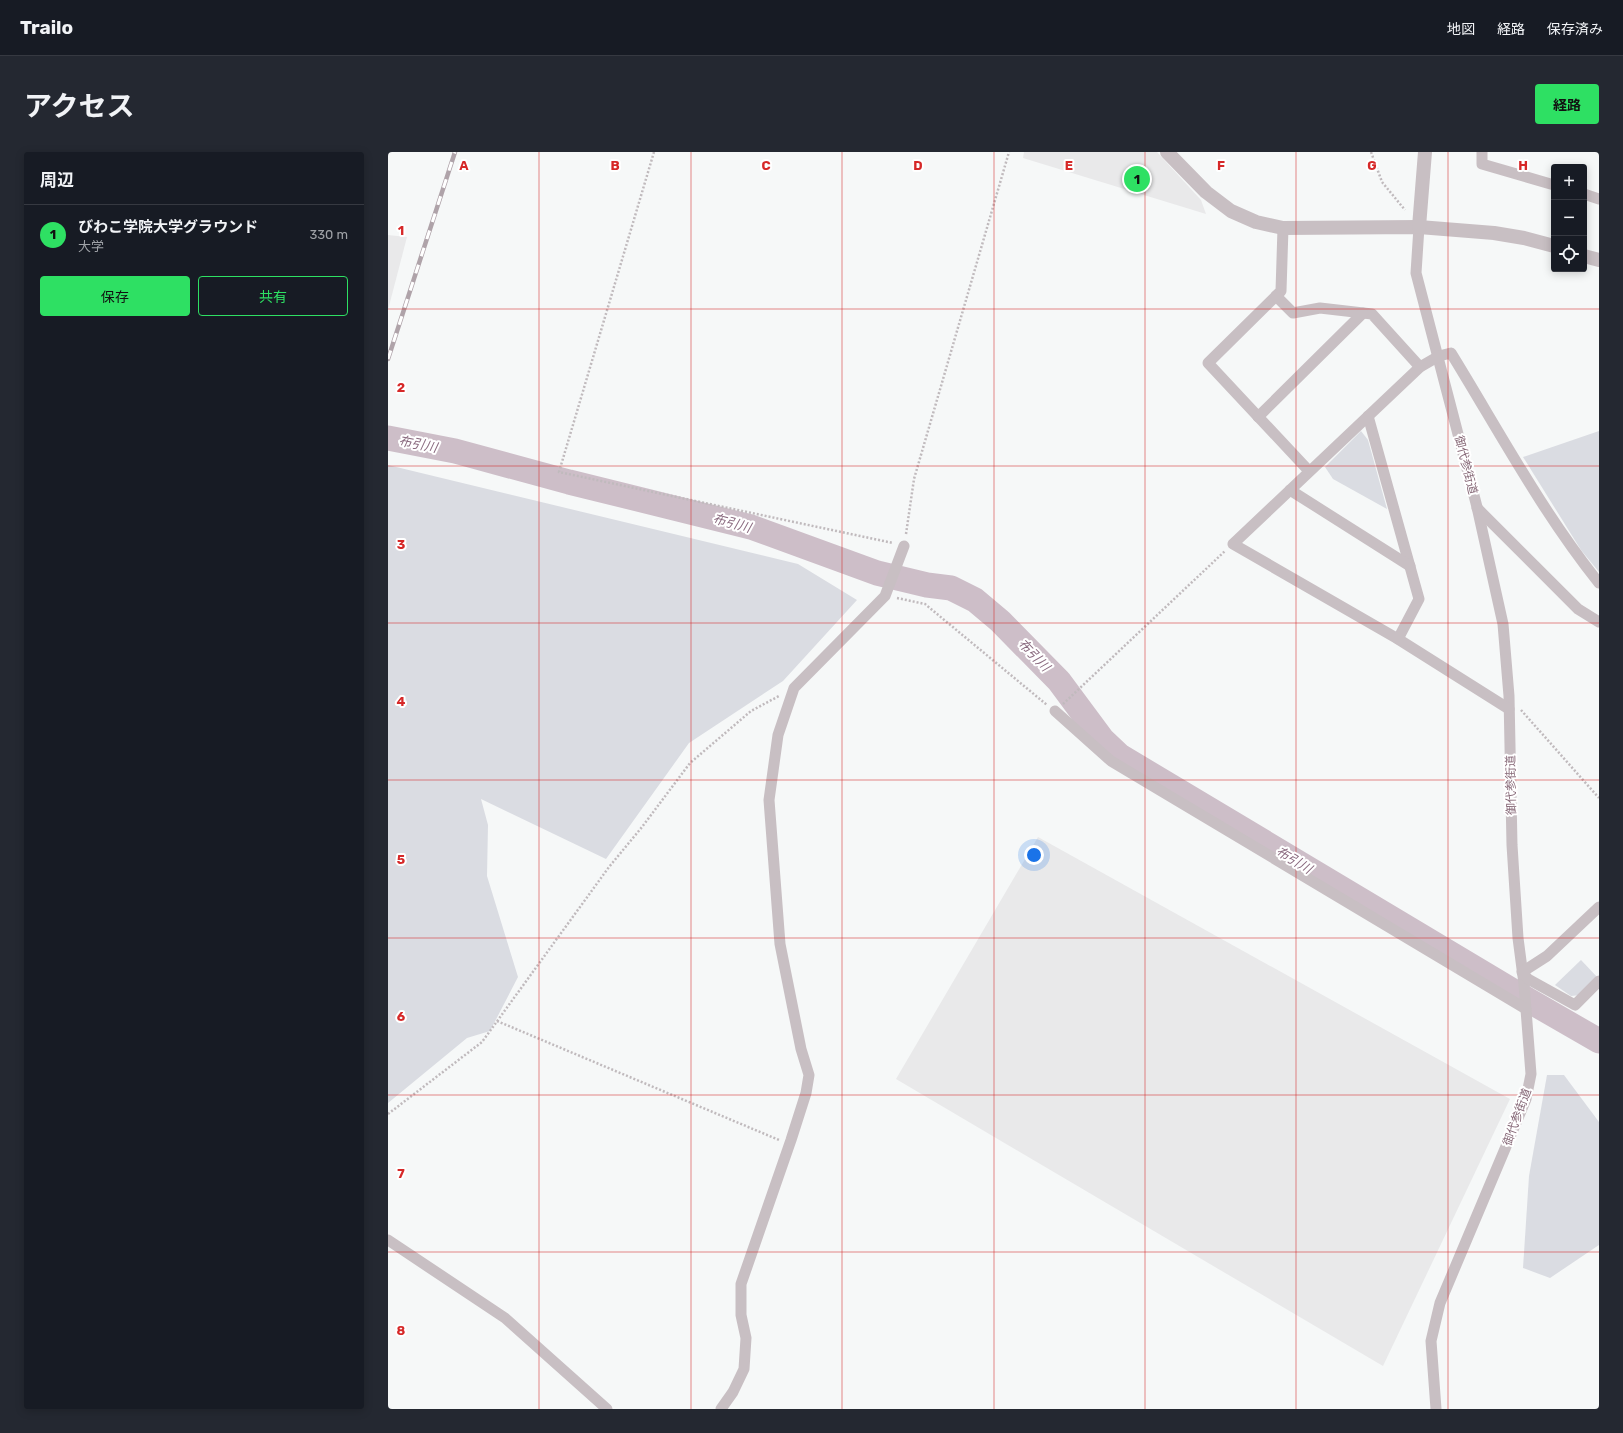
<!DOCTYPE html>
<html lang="ja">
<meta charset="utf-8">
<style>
:root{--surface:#171b24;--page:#242831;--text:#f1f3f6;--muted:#9ea1a6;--line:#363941;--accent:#2ee063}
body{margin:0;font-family:Rubik,"Noto Sans JP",sans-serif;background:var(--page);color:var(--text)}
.controls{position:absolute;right:12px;top:12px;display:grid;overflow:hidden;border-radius:4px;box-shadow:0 2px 10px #0003}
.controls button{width:36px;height:36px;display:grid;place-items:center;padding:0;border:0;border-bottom:1px solid var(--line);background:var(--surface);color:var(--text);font:20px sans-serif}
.you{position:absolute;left:646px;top:703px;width:14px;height:14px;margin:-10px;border:3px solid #fff;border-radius:50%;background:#1a73e8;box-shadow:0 0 0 6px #1a73e833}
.badge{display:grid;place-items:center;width:26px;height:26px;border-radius:50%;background:var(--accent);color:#111;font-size:13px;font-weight:700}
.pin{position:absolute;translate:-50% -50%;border:2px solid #fff;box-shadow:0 1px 4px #0006}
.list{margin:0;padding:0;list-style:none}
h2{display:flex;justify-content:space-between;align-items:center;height:52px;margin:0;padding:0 16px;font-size:17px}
h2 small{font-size:13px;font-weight:400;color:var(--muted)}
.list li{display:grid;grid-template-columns:26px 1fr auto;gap:12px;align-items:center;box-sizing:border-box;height:60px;padding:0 16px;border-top:1px solid var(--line)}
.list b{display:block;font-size:15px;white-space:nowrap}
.list p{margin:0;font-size:13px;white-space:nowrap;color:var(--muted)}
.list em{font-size:13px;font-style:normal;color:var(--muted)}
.actions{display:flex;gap:8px;padding:12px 16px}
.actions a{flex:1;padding:9px 0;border:1px solid var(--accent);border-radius:4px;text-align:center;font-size:14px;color:var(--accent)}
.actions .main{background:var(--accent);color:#111}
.icon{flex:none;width:22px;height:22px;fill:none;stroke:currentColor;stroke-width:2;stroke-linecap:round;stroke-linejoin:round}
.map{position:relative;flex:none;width:1211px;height:1257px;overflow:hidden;border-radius:4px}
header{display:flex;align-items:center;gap:24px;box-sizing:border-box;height:56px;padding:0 20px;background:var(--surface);border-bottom:1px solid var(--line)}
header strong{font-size:19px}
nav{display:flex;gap:22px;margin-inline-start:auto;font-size:14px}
.intro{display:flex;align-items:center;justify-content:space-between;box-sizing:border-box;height:96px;padding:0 24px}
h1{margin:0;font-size:28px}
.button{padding:10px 18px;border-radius:4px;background:var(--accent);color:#111;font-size:14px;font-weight:700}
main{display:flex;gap:24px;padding:0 24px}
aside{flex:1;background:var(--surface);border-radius:4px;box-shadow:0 2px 10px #0003}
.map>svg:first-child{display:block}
.built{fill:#e9e9ea}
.green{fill:#dadce2}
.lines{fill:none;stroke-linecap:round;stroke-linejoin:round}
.river{stroke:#cdbec8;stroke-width:25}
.path{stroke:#c0babd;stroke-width:2.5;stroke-dasharray:2 2;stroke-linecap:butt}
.minor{stroke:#c8bfc3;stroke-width:11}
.tertiary{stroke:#c8bfc3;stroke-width:14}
.rail-casing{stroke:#afa3a9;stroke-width:4.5}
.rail{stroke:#fff;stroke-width:3;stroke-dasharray:9;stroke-linecap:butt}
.grid{fill:none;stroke:#d62828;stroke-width:1;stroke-opacity:0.55}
.labels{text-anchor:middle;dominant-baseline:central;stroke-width:4;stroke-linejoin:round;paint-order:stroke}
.street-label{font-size:12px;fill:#866877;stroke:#fff}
.water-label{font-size:13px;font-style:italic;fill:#89697e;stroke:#fff}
.grid-label{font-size:13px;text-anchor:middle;font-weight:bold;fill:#d62828;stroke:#fff;stroke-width:4;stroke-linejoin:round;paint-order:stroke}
</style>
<header>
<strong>Trailo</strong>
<nav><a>地図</a><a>経路</a><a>保存済み</a></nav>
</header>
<div class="intro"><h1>アクセス</h1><a class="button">経路</a></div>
<main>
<aside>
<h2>周辺<small></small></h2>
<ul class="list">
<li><span class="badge">1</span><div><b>びわこ学院大学グラウンド</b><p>大学</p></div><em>330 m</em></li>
</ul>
<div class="actions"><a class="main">保存</a><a>共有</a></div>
</aside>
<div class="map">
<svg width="1211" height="1257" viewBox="0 0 1211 1257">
<rect width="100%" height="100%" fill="#f6f8f8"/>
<g class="built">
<polygon points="636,0 769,0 813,48 818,62 635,6"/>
<polygon points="0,83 19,85 0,158"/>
<polygon points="650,685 1122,947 995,1214 508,927"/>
</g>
<g class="green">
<polygon points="973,279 980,288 999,357 945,327 937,315"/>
<polygon points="1211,279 1211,420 1193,398 1135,305"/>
<polygon points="0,313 410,412 469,448 395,529 301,591 218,707 93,647 100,673 99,724 130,825 102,879 79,886 0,951"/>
<polygon points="1193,808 1210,826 1193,843 1183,844 1167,833"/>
<polygon points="1159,923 1176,923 1211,970 1211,1093 1162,1126 1135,1116 1141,1024"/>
</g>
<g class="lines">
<polyline class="river" points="0,286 67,299 181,330 363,375 489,421 539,433 563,436 587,448 612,469 671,529 714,587 732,604 1140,848 1211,889"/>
<g class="path">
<polyline points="266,0 171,320 505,391"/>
<polyline points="983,0 994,30 1017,58"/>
<polyline points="518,382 526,327 621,0"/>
<polyline points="509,446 537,452 659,553"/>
<polyline points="675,552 837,399"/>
<polyline points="1133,558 1211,646"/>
<polyline points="109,869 391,988"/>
<polyline points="0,962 94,890 221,715 254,675 302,611 363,559 391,544"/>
</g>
<g class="minor">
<polyline points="1094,0 1094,12 1166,33"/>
<polyline points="1196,42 1211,47"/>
<polyline points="1031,75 1028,121 1089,355 1115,472 1121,544 1124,693 1130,786 1136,832 1143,922 1138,947 1052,1151 1043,1189 1048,1257"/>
<polyline points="895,76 893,139 820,211 921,319"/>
<polyline points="888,144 905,161 932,156 984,162 1032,215"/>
<polyline points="980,264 1031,447 1010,487"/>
<polyline points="870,265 975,161"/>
<polyline points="902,338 1022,414"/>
<polyline points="1089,356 1190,457 1211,470"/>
<path d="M 1121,557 L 1010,487 L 845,392 L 1032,215 L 1051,204 L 1063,201 C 1111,279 1154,360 1211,431"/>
<polyline points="667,559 723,609 1138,857"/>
<polyline points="1211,755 1159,804 1134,820 1140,827 1187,853 1211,829"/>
<polyline points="0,1088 117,1166 219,1257"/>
<polyline points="333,1257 345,1240 356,1217 358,1186 353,1163 353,1132 403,988 418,941 421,923 413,897 392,792 381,648 390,583 406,536 497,444 516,394"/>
</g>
<g class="tertiary">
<polyline points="779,0 818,40 843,59 868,70 895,76 1031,75 1106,81 1136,86 1166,94"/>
<polyline points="1031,75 1037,0"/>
<polyline points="1196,104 1211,108"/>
</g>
<defs>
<polyline id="rail" points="0,207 67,0"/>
</defs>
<use href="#rail" class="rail-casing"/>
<use href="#rail" class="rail"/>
</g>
<path class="grid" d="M 151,0 L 151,1257M 303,0 L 303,1257M 454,0 L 454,1257M 606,0 L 606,1257M 757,0 L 757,1257M 908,0 L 908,1257M 1060,0 L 1060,1257M 0,157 L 1211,157M 0,314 L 1211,314M 0,471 L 1211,471M 0,628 L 1211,628M 0,786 L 1211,786M 0,943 L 1211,943M 0,1100 L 1211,1100"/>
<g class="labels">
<g class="street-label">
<text transform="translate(1078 313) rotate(76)">御代参街道</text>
<text transform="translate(1123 633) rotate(-91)">御代参街道</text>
<text transform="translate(1129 965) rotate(-70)">御代参街道</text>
</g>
<g class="water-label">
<text transform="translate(30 292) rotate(11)">布引川</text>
<text transform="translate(344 371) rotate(15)">布引川</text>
<text transform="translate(646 503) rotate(46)">布引川</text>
<text transform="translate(906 708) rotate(31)">布引川</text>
</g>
</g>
<g class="grid-label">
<text x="76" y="18">A</text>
<text x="227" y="18">B</text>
<text x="378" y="18">C</text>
<text x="530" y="18">D</text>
<text x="681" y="18">E</text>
<text x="833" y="18">F</text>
<text x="984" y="18">G</text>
<text x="1135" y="18">H</text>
<text x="13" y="83">1</text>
<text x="13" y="240">2</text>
<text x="13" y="397">3</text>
<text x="13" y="554">4</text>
<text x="13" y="712">5</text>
<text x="13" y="869">6</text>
<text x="13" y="1026">7</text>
<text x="13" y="1183">8</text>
</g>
</svg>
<div class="controls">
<button>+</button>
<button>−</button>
<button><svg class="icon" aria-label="locate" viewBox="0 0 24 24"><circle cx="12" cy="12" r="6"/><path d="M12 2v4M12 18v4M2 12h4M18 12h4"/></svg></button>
</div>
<div class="you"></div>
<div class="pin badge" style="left:749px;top:27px">1</div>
</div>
</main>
